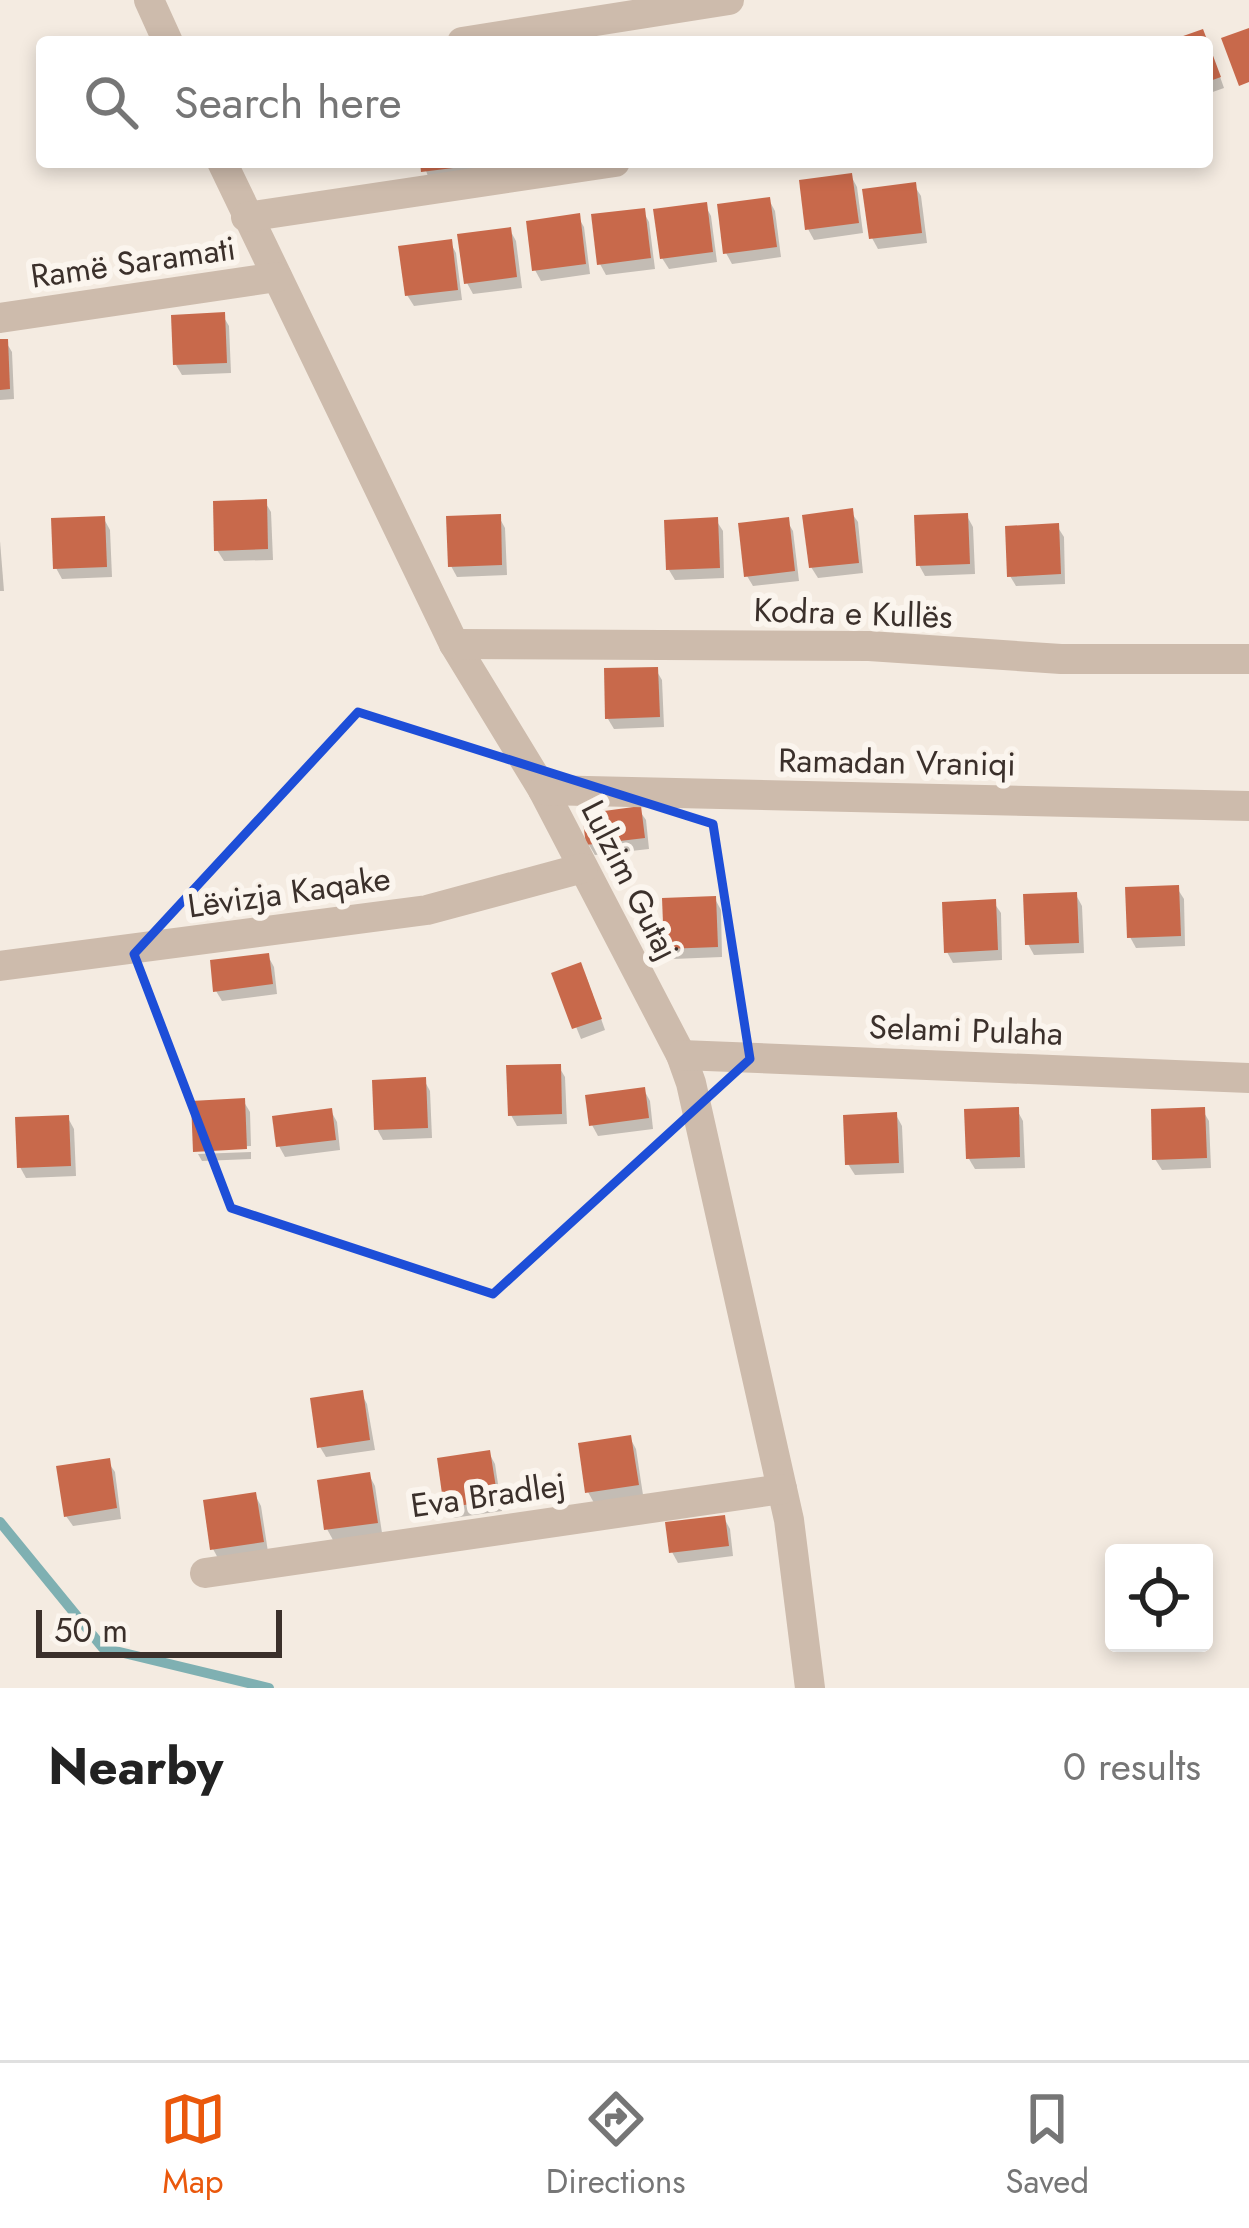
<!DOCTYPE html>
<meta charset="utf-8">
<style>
:root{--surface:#fff;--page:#f6f6f6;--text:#222;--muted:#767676;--line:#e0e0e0;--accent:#ea580c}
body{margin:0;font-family:Jost,sans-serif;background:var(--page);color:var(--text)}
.controls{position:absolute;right:36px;bottom:36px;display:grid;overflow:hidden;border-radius:12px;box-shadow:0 6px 18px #0003}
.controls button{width:108px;height:108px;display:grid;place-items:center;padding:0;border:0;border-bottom:3px solid var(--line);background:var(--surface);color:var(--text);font:60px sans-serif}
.scale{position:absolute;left:36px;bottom:30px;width:246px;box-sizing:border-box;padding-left:12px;border:6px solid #3b302b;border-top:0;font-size:33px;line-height:42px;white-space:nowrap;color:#3b302b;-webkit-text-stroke:9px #fbf5ee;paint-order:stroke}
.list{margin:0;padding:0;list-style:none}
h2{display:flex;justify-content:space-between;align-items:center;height:156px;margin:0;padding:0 48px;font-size:51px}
h2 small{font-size:39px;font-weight:400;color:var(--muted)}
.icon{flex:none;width:66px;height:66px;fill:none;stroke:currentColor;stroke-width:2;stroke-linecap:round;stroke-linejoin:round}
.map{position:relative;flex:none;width:1249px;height:1688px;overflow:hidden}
.search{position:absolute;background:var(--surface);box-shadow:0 6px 18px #0003;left:36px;right:36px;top:36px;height:132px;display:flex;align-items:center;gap:30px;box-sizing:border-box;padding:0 42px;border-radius:12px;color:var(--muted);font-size:45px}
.sheet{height:372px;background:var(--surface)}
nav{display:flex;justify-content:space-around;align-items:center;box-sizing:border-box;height:168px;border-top:3px solid var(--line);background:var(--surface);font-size:33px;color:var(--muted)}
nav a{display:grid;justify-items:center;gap:6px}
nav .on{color:var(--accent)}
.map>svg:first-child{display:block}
.shadow{fill:#0003}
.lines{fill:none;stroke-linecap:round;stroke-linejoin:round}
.stream{stroke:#7fb0b2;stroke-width:10}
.building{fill:#c8694b}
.minor{stroke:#cdbbac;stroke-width:30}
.marked{fill:none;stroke:#1d4ed8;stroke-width:9;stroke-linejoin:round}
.labels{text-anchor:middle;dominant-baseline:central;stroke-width:12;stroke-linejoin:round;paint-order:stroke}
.street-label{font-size:33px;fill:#3b302b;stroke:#fbf5ee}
</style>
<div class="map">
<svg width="1249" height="1688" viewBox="0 0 1249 1688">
<rect width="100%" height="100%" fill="#f4ebe1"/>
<g class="shadow">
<polygon points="1202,33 1208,43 1224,88 1207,94 1207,42 1176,42"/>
<polygon points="423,162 477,162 479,176 430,182"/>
<polygon points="851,176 857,187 863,233 814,240 808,229"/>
<polygon points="914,185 921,196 927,243 878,249 872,238"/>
<polygon points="769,200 775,211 781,257 732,264 726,253"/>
<polygon points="705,205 711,216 717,262 669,269 662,258"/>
<polygon points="643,211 649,222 655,269 606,275 600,264"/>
<polygon points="578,217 584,227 590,274 541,281 535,270"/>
<polygon points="510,230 516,241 522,288 473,294 467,283"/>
<polygon points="450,242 456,253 462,300 414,306 407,295"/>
<polygon points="223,316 229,326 231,373 182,375 176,365"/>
<polygon points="0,342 6,342 12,352 14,399 0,400"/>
<polygon points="265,502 271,512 273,560 224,561 217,550"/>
<polygon points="851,512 858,522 863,573 818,578 811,567"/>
<polygon points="967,516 973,527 975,574 925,576 919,565"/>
<polygon points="499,517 505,528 507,575 457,577 451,566"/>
<polygon points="104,519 110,530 112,577 62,579 56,568"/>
<polygon points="716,520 723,531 724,578 675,580 669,570"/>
<polygon points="787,521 793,531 799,581 753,586 747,576"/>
<polygon points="1057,526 1064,537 1065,584 1016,586 1010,576"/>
<polygon points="0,541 4,591 0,591"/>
<polygon points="656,670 662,680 664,727 614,729 608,719"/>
<polygon points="639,810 646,820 649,849 595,855 589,845"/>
<polygon points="1177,888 1184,899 1185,946 1136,948 1130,937"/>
<polygon points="1076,895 1082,906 1084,953 1034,955 1028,944"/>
<polygon points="715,899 721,910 722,957 673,959 667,948"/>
<polygon points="994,903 1001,913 1002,960 953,963 947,952"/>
<polygon points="268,956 274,967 277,994 222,1001 216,991"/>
<polygon points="555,975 586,976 605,1030 581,1039"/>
<polygon points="559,1067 565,1077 567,1124 517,1126 511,1115"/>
<polygon points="424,1080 430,1091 432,1138 383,1140 377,1129"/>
<polygon points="644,1090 650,1101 653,1129 598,1136 592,1125"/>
<polygon points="244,1102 250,1112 251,1146 197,1148 197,1153 194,1104"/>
<polygon points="1017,1110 1023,1121 1025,1168 975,1169 969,1159"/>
<polygon points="331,1111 337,1122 340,1150 285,1157 279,1146"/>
<polygon points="1203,1111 1209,1121 1211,1168 1162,1170 1155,1159"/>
<polygon points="896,1115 902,1126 904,1173 855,1175 848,1164"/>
<polygon points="68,1118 74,1129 76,1176 26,1178 20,1167"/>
<polygon points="251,1152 251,1159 202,1161 198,1154"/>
<polygon points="361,1393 367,1404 375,1450 326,1457 320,1447"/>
<polygon points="630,1438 636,1449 643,1495 594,1503 588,1492"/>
<polygon points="489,1453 495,1464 502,1511 453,1518 447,1507"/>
<polygon points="108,1462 115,1472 121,1519 73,1526 66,1516"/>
<polygon points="369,1475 375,1486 382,1533 333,1540 327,1529"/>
<polygon points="255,1495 261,1506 268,1552 219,1560 213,1549"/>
<polygon points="724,1518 730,1529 733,1556 678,1563 672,1552"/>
</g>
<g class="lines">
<polyline class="stream" points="0,1522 103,1648 269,1688"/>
</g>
<g class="building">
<polygon points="1249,28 1249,82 1239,86 1221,38"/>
<polygon points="1203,29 1221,77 1207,82 1207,42 1169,41"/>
<polygon points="420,162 477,162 477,165 421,172"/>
<polygon points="852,173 859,223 805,230 799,180"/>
<polygon points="916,182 922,233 869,239 862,189"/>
<polygon points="770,197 777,247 723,254 717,204"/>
<polygon points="707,202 713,252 660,259 653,209"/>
<polygon points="645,208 651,258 597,265 591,214"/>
<polygon points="580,213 586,264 532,271 526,221"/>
<polygon points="511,227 517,277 464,284 457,234"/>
<polygon points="452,239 458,290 405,296 398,246"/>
<polygon points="225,312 227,363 173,365 171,315"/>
<polygon points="0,339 8,339 10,389 0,390"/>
<polygon points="267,499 268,549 214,551 213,501"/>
<polygon points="853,508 859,563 809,568 802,515"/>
<polygon points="968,513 970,564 916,566 914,515"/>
<polygon points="501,514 502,565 448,567 446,516"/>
<polygon points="105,516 107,567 53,569 51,518"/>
<polygon points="718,517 720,568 666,570 664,520"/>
<polygon points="789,517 795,571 744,577 738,523"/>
<polygon points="1059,523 1061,574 1007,577 1005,526"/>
<polygon points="658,667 660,717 605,719 604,668"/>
<polygon points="641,806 645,838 586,845 582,814"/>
<polygon points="1179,885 1181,936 1127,938 1125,887"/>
<polygon points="1077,892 1079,943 1025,945 1023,894"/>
<polygon points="716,896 718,947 664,949 662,898"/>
<polygon points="996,899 998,950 944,953 942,902"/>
<polygon points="269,953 273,984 213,992 210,960"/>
<polygon points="581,962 602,1019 572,1029 551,973"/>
<polygon points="561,1064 562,1114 508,1116 506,1065"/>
<polygon points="426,1077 428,1128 374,1130 372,1080"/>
<polygon points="645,1087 649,1118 589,1126 585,1095"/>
<polygon points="245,1098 247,1149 193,1152 191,1101"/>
<polygon points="1019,1107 1020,1157 966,1159 964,1109"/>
<polygon points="1205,1107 1207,1158 1152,1160 1151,1109"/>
<polygon points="332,1108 336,1140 276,1147 272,1116"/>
<polygon points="897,1112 899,1163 845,1165 843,1115"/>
<polygon points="69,1115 71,1166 17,1168 15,1117"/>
<polygon points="363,1390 370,1440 317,1448 310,1398"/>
<polygon points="631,1435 639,1485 585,1493 578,1443"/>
<polygon points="490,1450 498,1500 444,1508 437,1458"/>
<polygon points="110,1458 117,1508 64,1517 56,1466"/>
<polygon points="370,1472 378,1523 324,1530 317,1480"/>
<polygon points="256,1492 264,1542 210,1550 203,1500"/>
<polygon points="725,1515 729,1546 669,1553 665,1522"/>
</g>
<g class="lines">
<g class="minor">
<polyline points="149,0 168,42"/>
<polyline points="462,42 729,0"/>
<polyline points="222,162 454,644 543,790 681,1055 691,1083 789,1520 810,1688"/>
<polyline points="246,217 615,162"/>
<polyline points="0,318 277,277"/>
<polyline points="454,644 869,646 1061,659 1249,659"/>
<polyline points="543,790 1249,806"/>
<polyline points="0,966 427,910 583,868"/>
<polyline points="681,1055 1249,1078"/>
<polyline points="205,1573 782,1489"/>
</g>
</g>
<path class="marked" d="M 358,712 L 713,824 L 750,1059 L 493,1294 L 231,1208 L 134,954 Z"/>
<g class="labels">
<g class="street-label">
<text transform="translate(133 262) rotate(-8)">Ramë Saramati</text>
<text transform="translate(853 613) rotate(2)">Kodra e Kullës</text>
<text transform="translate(897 762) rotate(1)">Ramadan Vraniqi</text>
<text transform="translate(630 880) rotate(63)">Lulzim Gutaj</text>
<text transform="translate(289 892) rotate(-8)">Lëvizja Kaqake</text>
<text transform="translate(966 1030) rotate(2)">Selami Pulaha</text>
<text transform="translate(488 1495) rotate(-8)">Eva Bradlej</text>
</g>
</g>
</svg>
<div class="controls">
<button><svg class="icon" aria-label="locate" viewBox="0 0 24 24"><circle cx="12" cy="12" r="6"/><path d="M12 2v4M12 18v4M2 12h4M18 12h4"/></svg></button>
</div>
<div class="scale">50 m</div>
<div class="search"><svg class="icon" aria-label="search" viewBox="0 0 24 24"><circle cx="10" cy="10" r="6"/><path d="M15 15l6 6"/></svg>Search here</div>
</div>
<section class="sheet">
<h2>Nearby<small>0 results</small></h2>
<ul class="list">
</ul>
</section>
<nav>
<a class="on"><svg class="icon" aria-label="map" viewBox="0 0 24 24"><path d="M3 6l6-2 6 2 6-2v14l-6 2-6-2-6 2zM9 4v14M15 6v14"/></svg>Map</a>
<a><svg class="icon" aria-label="directions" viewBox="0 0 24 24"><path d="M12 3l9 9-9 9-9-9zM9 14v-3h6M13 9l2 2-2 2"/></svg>Directions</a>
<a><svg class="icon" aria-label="saved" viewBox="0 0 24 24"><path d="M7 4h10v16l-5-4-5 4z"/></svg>Saved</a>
</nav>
